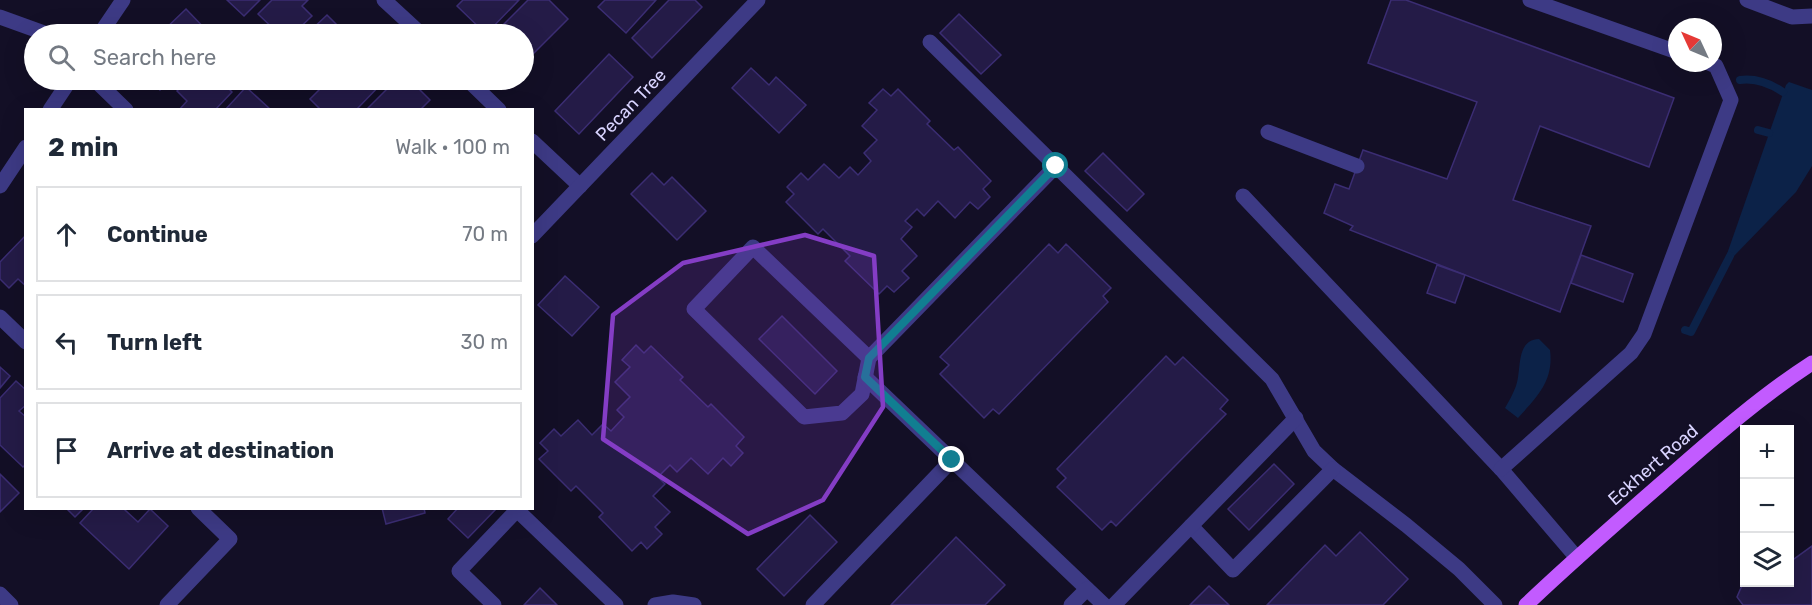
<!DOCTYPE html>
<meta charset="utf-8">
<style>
:root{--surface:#fff;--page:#f2f2f3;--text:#1f2937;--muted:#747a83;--line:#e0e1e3}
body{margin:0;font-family:Rubik,sans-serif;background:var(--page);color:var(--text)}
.controls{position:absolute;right:18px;bottom:18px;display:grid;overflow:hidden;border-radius:0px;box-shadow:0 6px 24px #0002}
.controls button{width:54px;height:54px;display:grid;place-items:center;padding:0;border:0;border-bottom:2px solid var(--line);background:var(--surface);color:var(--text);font:30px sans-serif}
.compass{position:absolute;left:1668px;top:18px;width:54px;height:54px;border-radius:50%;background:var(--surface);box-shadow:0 6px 24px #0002;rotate:314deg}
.stop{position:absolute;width:18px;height:18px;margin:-14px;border:4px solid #117e91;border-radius:50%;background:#fff}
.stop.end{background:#117e91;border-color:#fff;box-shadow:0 2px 6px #0008}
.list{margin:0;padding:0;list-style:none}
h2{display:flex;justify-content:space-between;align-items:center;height:78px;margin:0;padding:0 24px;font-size:26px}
h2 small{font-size:20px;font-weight:400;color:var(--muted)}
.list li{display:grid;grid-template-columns:39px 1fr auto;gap:18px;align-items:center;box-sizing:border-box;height:96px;margin:0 12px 12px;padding:0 12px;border:2px solid var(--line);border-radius:0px}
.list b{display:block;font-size:22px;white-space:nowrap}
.list em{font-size:20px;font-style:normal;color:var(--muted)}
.icon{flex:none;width:33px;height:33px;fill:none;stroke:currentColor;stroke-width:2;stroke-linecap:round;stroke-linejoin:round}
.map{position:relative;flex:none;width:1812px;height:605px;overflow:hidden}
.search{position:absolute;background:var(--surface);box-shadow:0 6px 24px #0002;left:24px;top:24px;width:510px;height:66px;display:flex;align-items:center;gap:15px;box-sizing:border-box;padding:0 21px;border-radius:33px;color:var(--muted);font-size:22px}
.panel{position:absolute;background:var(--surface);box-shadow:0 6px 24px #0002;left:24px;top:108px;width:510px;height:402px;border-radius:0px}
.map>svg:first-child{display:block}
.water{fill:#0c2248}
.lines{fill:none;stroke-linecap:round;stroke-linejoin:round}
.stream{stroke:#0c2248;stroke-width:8}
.building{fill:#241b47;stroke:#3b2d73;stroke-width:1.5}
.minor{stroke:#3d3a85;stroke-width:15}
.major{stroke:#c25bff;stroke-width:15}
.route{stroke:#117e91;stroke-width:8}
.marked{fill:#843dc5;fill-opacity:0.2;stroke:#843dc5;stroke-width:4.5;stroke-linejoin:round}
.labels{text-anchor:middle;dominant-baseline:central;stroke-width:4.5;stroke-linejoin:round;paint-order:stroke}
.street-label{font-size:18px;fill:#d9d4ff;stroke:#130f26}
</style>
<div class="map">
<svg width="1812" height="605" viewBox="0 0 1812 605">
<rect width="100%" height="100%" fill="#130f26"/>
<g class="water">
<polygon points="1789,82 1812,90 1812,166 1796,192 1733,257 1727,254 1786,85"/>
<path d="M 1539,339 L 1550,350 C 1554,381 1537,397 1518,418 L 1505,408 C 1509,401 1513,394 1516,386 C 1522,370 1515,340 1539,339 Z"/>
</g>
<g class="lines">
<g class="stream">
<path d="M 1740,80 C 1755,78 1771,84 1783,92"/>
<polyline points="1758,130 1769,133"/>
<polyline points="1685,330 1691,332 1730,256"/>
</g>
</g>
<g class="building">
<polygon points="227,0 260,0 244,16"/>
<polygon points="272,0 308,0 302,6 312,16 293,34 279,34 258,14"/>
<polygon points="463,0 519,0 486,34 457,6"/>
<polygon points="528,0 549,0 568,19 524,63 524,34 494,34"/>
<polygon points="605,0 656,0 626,33 598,7"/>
<polygon points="669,0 695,0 702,7 652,58 632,38"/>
<polygon points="1391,0 1406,0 1674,98 1649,167 1540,126 1513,200 1591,226 1560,312 1350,230 1353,226 1324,213 1335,184 1349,189 1363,150 1447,179 1477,102 1368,63"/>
<polygon points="186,9 210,34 160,34"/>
<polygon points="959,14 1001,55 981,74 940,33"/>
<polygon points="327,15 346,34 307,34"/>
<polygon points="609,54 633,77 579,134 555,111"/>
<polygon points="751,68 769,85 776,77 806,105 779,133 732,88"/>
<polygon points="150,80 171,80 160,90"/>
<polygon points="188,80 220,80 232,92 215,110 179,110 187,101 177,91"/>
<polygon points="329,80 385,80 356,110 321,110 310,99"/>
<polygon points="396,80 410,80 430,100 420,110 366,110"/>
<polygon points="246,87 271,110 225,110"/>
<polygon points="883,89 891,96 898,89 930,121 927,124 954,150 958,147 991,181 983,189 990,197 978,209 970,202 955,218 938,201 924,216 917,209 905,221 912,227 901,239 917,256 902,271 909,278 894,292 887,286 879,294 845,261 850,256 823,229 818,234 786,202 794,194 787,187 801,173 808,180 824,164 839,178 850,167 858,175 871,161 864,153 877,140 862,126 877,110 869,103"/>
<polygon points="1103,153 1144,194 1127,211 1085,171"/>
<polygon points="652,173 664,185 672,177 706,211 677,240 631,194"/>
<polygon points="26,235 26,286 18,279 9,288 0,279 0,262"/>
<polygon points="1049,244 1058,253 1066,244 1111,288 1103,296 1108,302 999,414 993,409 984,418 940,374 949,365 940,357"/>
<polygon points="1581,255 1633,274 1623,302 1571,283"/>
<polygon points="1437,265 1465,275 1455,303 1427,293"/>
<polygon points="565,276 599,307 572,336 538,305"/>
<polygon points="782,316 837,371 815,394 759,339"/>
<polygon points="636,345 644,353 651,346 683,377 680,380 708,407 711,404 744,437 736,446 743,453 731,466 723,458 708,474 691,458 677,472 670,465 658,477 665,484 653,496 670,512 655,527 662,534 647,549 641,542 632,551 599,517 603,513 576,486 571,491 539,459 548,451 540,443 554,429 561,436 578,420 592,435 603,424 611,431 624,417 617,410 630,397 615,382 630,367 622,360"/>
<polygon points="1166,356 1175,365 1183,357 1228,400 1220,409 1226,414 1116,526 1111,521 1102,530 1057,487 1066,478 1057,469"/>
<polygon points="0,367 10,376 0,388"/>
<polygon points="16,381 26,390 26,405 19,411 26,417 26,464 23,467 0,445 0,398"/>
<polygon points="1274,464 1294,484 1249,530 1228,509"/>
<polygon points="0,474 19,493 0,512"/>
<polygon points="66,508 84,508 75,517"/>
<polygon points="94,508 126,508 125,510 138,522 150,509 168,526 129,569 80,523"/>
<polygon points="382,508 424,508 425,513 386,524"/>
<polygon points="458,508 497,508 468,538 448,519"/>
<polygon points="810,515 837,542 784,596 757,569"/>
<polygon points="1360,532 1408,579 1383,605 1267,605 1325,545 1336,556"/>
<polygon points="956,537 1005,585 985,605 891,605"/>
<polygon points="1812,546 1812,605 1743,605 1737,597 1744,581 1790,582 1790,562"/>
<polygon points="1209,586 1229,605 1190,605"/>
<polygon points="540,588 557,605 524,605"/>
</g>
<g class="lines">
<g class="minor">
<polyline points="384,0 421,34"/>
<polyline points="1530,0 1677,52"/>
<polyline points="1747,0 1792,17 1812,16"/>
<polyline points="0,17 47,34"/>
<polyline points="100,34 123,0"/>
<polyline points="930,42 1272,379 1314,451 1333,469 1406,525 1459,569 1495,605"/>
<polyline points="95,80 126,110"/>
<polyline points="468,80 499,110"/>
<polyline points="50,110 70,80"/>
<polyline points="1268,132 1357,166"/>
<polyline points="532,141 580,186"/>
<polyline points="0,186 26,147"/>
<polyline points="1243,196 1501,469 1577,558"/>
<polyline points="532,236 758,0"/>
<polyline points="0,317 26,342"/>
<polyline points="869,358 862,394 842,413 804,417 694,309 753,247 869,358 1056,166"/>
<polyline points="865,377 1104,605"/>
<polyline points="1501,469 1631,353 1644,334 1731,100 1716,66 1709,63"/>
<polyline points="1191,526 1233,570 1333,469"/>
<polyline points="0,594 11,605"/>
<polyline points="167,605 230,539 198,508"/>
<polyline points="494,605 459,571 517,510 616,605"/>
<polyline points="655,605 673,602 694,605"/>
<polyline points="813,605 952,460"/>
<polyline points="1071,605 1087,589"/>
<polyline points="1114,605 1296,418"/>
</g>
<path class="major" d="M 1526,605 C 1570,563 1616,523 1662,483 C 1710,441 1758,398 1812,363"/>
</g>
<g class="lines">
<polyline class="route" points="952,460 865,377 869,358 1056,166"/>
</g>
<path class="marked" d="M 805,235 L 874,256 L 883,407 L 823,500 L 748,534 L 603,439 L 613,315 L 683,263 Z"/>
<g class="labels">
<g class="street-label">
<text transform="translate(631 105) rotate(-46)">Pecan Tree</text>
<text transform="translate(1653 465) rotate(-41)">Eckhert Road</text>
</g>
</g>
</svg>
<div class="controls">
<button>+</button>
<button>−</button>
<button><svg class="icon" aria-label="layers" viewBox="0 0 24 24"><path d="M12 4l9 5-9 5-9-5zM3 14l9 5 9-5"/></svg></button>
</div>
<svg class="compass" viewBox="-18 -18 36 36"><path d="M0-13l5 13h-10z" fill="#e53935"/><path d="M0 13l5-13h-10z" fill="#747a83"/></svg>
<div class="stop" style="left:1056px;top:166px"></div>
<div class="stop end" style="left:952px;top:460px"></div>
<div class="search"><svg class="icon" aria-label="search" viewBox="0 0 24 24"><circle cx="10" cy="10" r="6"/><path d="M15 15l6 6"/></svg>Search here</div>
<section class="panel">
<h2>2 min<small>Walk · 100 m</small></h2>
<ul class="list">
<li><svg class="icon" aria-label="ahead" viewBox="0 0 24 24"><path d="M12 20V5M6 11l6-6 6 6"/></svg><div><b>Continue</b></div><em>70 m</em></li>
<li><svg class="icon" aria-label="left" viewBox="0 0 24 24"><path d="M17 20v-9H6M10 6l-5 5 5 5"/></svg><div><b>Turn left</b></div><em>30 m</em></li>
<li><svg class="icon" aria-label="arrive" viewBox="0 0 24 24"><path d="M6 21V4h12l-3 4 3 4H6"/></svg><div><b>Arrive at destination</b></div></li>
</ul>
</section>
</div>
